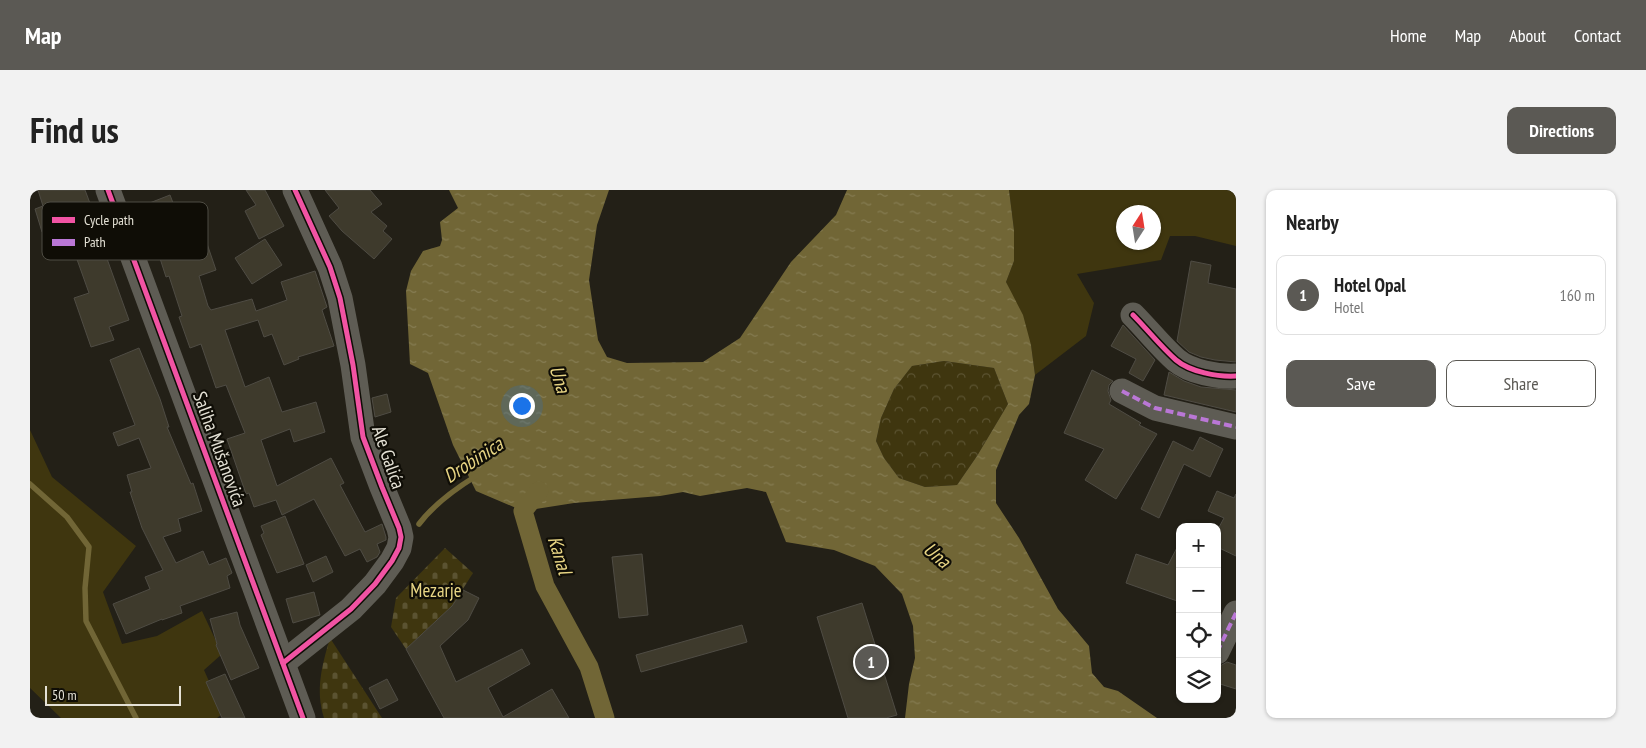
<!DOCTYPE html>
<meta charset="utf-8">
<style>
:root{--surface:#fff;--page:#f2f2f2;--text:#222;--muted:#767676;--line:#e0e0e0;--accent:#5b5954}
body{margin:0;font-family:"PT Sans Narrow",sans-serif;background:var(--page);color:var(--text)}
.controls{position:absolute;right:15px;bottom:15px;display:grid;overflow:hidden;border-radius:10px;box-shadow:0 1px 4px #0004}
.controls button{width:45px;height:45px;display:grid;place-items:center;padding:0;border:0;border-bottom:1px solid var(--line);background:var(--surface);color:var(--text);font:25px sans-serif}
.compass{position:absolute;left:1086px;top:15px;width:45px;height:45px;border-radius:50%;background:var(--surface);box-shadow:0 1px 4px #0004;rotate:12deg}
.scale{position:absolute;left:15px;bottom:12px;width:136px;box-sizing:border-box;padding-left:5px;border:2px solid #e4e1d5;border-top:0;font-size:14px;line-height:18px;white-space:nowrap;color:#e4e1d5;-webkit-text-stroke:4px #0f0d06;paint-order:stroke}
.you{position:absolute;left:491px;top:215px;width:18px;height:18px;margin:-12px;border:4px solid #fff;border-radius:50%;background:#1a73e8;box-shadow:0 0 0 8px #1a73e833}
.badge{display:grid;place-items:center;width:32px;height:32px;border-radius:50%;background:var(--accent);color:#fff;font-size:16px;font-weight:700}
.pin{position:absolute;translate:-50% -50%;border:2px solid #fff;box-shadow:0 1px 5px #0006}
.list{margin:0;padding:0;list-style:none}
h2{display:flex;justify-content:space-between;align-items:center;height:65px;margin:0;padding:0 20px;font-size:21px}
h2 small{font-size:16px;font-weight:400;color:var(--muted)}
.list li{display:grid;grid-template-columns:32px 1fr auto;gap:15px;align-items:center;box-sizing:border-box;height:80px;margin:0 10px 10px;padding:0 10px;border:1px solid var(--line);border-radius:10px}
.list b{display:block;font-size:19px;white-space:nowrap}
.list p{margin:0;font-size:16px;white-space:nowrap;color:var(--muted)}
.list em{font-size:16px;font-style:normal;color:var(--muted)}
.actions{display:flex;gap:10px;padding:15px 20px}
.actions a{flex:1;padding:11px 0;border:1px solid var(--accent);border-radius:10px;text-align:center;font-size:18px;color:var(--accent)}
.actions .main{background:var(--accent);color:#fff}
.icon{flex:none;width:28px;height:28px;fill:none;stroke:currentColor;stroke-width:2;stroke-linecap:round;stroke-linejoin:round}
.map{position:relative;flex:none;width:1206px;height:528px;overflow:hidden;border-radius:10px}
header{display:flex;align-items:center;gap:30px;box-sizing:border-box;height:70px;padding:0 25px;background:var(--accent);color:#fff}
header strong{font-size:24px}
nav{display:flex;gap:28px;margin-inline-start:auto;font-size:18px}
.intro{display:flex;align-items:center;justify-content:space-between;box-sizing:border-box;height:120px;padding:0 30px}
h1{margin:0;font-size:35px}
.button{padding:12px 22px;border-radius:10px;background:var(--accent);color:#fff;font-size:18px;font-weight:700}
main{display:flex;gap:30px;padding:0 30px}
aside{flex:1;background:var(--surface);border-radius:10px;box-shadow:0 1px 4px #0004}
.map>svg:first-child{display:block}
.grass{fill:#3f360f;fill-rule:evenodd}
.forest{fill:url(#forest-crowns)}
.cemetery{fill:url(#cemetery-stones)}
.water{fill:url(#water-ripples);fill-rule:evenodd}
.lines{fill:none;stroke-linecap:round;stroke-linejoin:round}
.stream{stroke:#716636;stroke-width:5.5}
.canal{stroke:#716636;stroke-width:19}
.building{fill:#3e3a2c;stroke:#4f4c44}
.minor{stroke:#5e5c54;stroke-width:25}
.quiet{stroke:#ba77d6;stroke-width:4;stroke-dasharray:8 4;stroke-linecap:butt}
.cycleway-casing{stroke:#0f0d06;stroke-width:8}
.cycleway{stroke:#f153a3;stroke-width:5}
.labels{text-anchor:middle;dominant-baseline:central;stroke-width:4.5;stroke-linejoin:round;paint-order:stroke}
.street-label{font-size:19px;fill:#e4e1d5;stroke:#0f0d06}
.park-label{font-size:19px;fill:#e8d685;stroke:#0f0d06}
.water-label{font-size:20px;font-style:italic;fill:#e7d483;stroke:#0f0d06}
.key{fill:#0f0d06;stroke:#4f4d44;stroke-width:1}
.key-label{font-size:14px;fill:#e4e1d5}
</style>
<header>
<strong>Map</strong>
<nav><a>Home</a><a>Map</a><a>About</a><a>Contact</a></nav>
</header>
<div class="intro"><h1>Find us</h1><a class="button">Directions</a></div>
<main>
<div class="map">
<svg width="1206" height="528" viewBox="0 0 1206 528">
<defs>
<pattern id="forest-crowns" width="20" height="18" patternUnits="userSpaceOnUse" patternTransform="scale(1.25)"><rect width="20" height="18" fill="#3f360f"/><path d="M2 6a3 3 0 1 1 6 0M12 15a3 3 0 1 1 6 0" fill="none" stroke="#5b5331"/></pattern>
<pattern id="cemetery-stones" width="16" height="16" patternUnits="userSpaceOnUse" patternTransform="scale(1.25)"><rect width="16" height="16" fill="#3f360f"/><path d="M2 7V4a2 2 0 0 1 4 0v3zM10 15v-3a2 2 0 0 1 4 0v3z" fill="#5b5331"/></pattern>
<pattern id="water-ripples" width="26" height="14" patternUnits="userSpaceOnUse" patternTransform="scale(1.25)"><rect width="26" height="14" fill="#716636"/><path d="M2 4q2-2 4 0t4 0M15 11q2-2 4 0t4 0" fill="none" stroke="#857c52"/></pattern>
</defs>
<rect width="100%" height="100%" fill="#232017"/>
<g class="grass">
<path d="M 979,0 L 1206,0 L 1206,56 L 1165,46 L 1140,46 L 1131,70 L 1047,84 L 1064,113 L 1056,146 L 1005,185 L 1001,155 L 976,92 L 984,71 L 984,40 ZM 1094,22 L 1124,22 L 1124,52 L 1094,52 Z"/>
<polygon points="0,240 22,287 106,356 73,402 92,454 127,446 172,421 192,464 174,480 193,523 187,528 31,528 0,498"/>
</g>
<polygon class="forest" points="914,171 964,178 978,214 947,266 927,295 895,297 869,288 854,268 846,251 851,228 864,199 882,176"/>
<g class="cemetery">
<polygon points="415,358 443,383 422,416 376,459 361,437 366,408"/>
<path d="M 300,448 L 352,528 L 294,528 C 285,500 292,475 300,448 Z"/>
</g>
<path class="water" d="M 419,0 L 579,0 L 567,35 L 559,90 L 568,150 L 577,167 L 597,173 L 673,172 L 710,148 L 761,72 L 806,25 L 817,0 L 979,0 L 984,40 L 984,71 L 976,92 L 993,125 L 1001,155 L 1005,185 L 999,214 L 989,225 L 966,280 L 966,313 L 989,348 L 1028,419 L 1059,456 L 1062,483 L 1074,497 L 1088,501 L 1127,528 L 875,528 L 879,494 L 885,468 L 883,436 L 872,404 L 845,376 L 804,360 L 756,352 L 736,302 L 717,298 L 670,306 L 653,302 L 630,306 L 544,313 L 493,321 L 446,301 L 423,255 L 398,183 L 380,174 L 376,101 L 381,81 L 393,61 L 410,56 L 412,50 L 410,32 L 428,18 ZM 914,171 L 964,178 L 978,214 L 947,266 L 927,295 L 895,297 L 869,288 L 854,268 L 846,251 L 851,228 L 864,199 L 882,176 Z"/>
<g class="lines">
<g class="stream">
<polyline points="0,294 37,327 59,357 55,398 56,431 106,528"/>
<path d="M 389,334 C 404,314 425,299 446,286"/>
</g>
<polyline class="canal" points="509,301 493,321 515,396 559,477 575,528"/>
</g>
<g class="building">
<polygon points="8,0 55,0 64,24 12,42 5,19 13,16"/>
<polygon points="216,0 235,0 254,36 229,49 215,21 226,15"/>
<polygon points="295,0 340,0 352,14 341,22 357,36 353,41 362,49 344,69 312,41 299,26 309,18"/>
<polygon points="140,5 150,31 169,21 176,37 172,39 186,80 169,86 178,116 181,120 222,109 226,121 257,110 251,92 285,81 297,117 292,120 304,156 268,167 269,169 254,175 242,144 234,147 228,130 195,140 215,197 239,187 252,222 286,212 295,242 264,252 260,239 231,250 247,296 301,268 314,293 310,295 335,342 352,334 356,347 356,350 347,354 350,362 347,367 337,372 330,359 315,366 284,309 252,325 246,310 224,317 219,303 216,304 197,249 215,243 196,195 186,198 171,154 160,158 149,127 152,126 139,86 136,87 127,59 133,57 117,14"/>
<polygon points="235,49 252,75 222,94 205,68"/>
<polygon points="71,52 99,130 79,137 84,150 61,157 44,108 59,103 44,61"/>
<polygon points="1161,71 1181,75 1178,93 1206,99 1206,172 1185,170 1171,167 1159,162 1147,151"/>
<polygon points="1093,135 1125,170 1113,191 1099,183 1106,169 1081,156"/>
<polygon points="109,158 130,209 139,237 137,237 161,294 163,293 172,321 148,329 151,341 133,347 146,373 173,361 179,375 196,368 202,383 197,386 200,398 150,416 152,423 132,430 132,429 96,444 83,414 120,399 115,387 133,380 112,338 100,302 102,302 97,285 121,278 109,248 88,256 83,243 105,235 80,170"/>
<polygon points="1062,180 1083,191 1079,195 1078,201 1081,210 1079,214 1111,233 1109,235 1127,244 1086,309 1055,290 1074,259 1034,243"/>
<polygon points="1139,182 1154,191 1171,197 1206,200 1206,222 1134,205"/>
<polygon points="357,204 361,222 345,227 342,208"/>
<polygon points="1170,247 1193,259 1180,287 1154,274 1129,328 1111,319 1143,251 1163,261"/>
<polygon points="1187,301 1204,308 1206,304 1206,366 1187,357 1187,341 1194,328 1178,321"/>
<polygon points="255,326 274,374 247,383 231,345 234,343 231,336"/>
<polygon points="1150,352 1150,412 1096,393 1106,364 1138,375"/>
<polygon points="612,364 618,425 589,428 582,367"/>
<polygon points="296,366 303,382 283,392 276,375"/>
<polygon points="433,400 449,408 438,430 410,456 426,492 492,459 500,474 458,498 473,527 522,499 539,528 414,528 376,459 422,416"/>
<polygon points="284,402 290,425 263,433 256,409"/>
<polygon points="832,413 867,525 856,528 818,528 787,427"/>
<polygon points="207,422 210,435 229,478 201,490 186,455 187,454 180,429"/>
<polygon points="712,435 717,452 611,482 606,465"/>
<polygon points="1197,472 1206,475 1206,499 1187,493 1187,485 1190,476"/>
<polygon points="195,484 215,528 192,528 176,492"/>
<polygon points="357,489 368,510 350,519 339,498"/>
</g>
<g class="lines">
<g class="minor">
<polyline points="78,0 273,528"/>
<path d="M 1103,125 C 1117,139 1131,157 1146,170 C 1160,182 1188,187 1206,186"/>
<polyline points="1092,201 1125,218 1206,237"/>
<polyline points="1187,462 1206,423"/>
<polyline points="253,473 321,419 345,394 362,371 369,358 371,347 369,338 352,297 333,247 323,175 310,108 300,77 265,0"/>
</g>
<g class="quiet">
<polyline points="1092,201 1125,218 1206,237"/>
<polyline points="1187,462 1206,423"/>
</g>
<defs>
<g id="cycleway">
<polyline points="78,0 273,528"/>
<path d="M 1103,125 C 1117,139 1131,157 1146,170 C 1160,182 1188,187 1206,186"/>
<polyline points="253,473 321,419 345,394 362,371 369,358 371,347 369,338 352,297 333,247 323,175 310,108 300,77 265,0"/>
</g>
</defs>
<use href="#cycleway" class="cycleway-casing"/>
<use href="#cycleway" class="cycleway"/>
</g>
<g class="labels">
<g class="street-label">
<text transform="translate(190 259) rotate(70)">Saliha Mušanovića</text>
<text transform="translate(359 267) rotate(71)">Ale Galića</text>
</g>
<g class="park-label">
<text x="406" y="400">Mezarje</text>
</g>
<g class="water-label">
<text transform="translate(530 189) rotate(72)">Una</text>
<text transform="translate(443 270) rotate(-33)">Drobinica</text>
<text transform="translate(530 365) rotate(73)">Kanal</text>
<text transform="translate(907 365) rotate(40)">Una</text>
</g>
</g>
<rect x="12" y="12" width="166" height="58" rx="8" class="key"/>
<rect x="22" y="27" width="23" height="6" fill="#f153a3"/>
<rect x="22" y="49" width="23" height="7" fill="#ba77d6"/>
<g class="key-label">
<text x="54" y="35">Cycle path</text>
<text x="54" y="57">Path</text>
</g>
</svg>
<div class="controls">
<button>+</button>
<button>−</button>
<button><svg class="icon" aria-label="locate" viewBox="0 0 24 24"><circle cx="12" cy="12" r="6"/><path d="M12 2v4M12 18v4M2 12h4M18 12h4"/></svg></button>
<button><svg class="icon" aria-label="layers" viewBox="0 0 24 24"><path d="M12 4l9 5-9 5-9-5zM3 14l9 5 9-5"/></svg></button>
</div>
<svg class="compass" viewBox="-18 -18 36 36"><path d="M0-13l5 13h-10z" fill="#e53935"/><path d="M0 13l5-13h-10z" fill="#767676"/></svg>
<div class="scale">50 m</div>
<div class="you"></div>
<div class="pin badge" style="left:841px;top:472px">1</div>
</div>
<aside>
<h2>Nearby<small></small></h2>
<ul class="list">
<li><span class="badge">1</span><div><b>Hotel Opal</b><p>Hotel</p></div><em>160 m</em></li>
</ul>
<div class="actions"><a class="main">Save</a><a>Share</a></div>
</aside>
</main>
